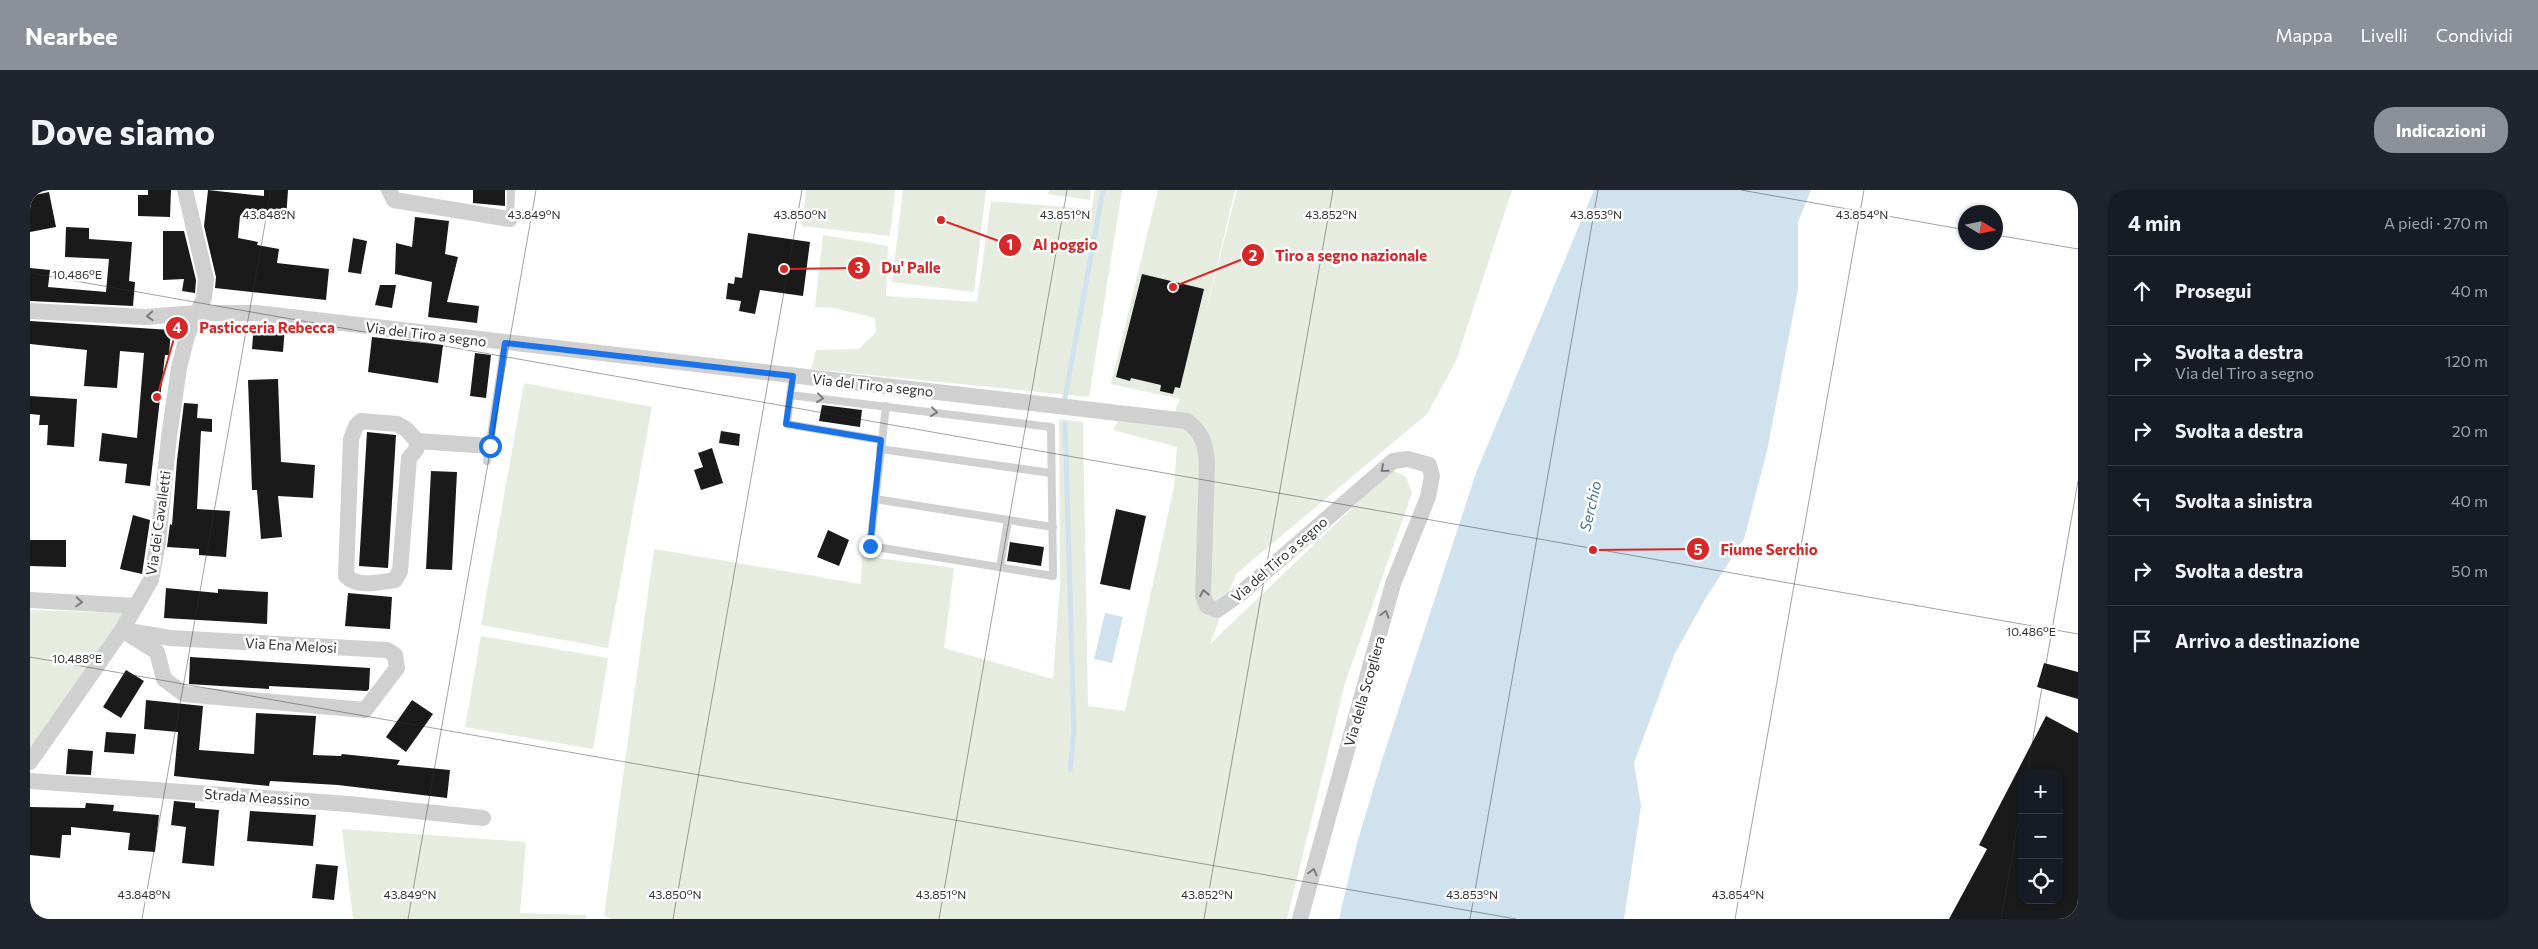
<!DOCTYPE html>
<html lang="it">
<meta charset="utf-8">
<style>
:root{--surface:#171b24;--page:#20242c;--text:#f1f3f6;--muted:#9ea1a6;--line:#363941;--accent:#8c9099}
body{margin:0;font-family:Commissioner,sans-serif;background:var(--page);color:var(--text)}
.controls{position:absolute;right:15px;bottom:15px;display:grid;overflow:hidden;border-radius:10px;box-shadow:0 1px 4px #0004}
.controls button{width:45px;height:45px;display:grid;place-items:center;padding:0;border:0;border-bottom:1px solid var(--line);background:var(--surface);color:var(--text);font:25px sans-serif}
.compass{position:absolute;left:1928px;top:15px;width:45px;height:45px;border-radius:50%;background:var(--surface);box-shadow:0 1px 4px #0004;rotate:100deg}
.stop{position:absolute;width:15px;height:15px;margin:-11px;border:4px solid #1a73e8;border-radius:50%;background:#fff}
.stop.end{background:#1a73e8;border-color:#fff;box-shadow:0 1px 5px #0008}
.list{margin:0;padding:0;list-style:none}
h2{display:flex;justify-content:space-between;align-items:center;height:65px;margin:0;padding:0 20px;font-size:21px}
h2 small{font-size:16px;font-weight:400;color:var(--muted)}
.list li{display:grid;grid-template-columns:32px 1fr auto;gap:15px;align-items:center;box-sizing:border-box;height:70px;padding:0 20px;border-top:1px solid var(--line)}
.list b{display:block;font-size:19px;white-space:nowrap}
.list p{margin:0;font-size:16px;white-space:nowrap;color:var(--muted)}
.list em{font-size:16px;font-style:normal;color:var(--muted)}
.icon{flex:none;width:28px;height:28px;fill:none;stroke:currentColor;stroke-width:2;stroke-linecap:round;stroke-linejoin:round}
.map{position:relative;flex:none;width:2048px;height:729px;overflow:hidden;border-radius:20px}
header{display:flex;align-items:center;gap:30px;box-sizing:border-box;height:70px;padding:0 25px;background:var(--accent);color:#fff}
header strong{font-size:24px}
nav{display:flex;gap:28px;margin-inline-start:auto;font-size:18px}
.intro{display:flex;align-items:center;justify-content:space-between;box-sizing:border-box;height:120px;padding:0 30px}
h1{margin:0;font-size:35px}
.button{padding:12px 22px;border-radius:20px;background:var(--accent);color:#fff;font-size:18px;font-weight:700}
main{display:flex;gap:30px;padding:0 30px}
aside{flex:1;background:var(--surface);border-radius:20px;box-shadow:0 1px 4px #0004}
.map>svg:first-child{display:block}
.green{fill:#e6ecdf}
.water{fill:#cfe2ee}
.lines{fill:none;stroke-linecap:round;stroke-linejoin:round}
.stream{stroke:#cfe2ee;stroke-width:5}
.building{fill:#1a1a1a;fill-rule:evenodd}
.service{stroke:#d0d0d0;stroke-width:8}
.minor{stroke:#d0d0d0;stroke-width:16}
.oneway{stroke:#7a7a7a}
.route{stroke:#1a73e8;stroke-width:6}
.ticks{fill:none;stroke:#333;stroke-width:1;stroke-opacity:0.45}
.labels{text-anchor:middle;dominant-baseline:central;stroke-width:5;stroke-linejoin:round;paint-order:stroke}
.street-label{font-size:14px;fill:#333;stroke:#fff}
.water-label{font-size:15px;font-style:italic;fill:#3f7597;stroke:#fff}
.ticks-label{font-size:12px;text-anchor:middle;fill:#333;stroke:#fff;stroke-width:5;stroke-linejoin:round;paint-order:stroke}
.leader{fill:none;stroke:#d62828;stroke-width:2}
.callout-dot{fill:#d62828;stroke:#fff;stroke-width:2}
.mark-label{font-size:15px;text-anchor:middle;font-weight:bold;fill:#fff}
.callout-label{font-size:15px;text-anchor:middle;font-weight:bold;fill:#d62828;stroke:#fff;stroke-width:5;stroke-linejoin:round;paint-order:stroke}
</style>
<header>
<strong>Nearbee</strong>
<nav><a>Mappa</a><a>Livelli</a><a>Condividi</a></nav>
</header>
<div class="intro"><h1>Dove siamo</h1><a class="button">Indicazioni</a></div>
<main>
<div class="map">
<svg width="2048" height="729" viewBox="0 0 2048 729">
<rect width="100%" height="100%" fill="#fff"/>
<g class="green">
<polygon points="776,0 865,0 860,46 772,36"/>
<polygon points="873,0 956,0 944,102 862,92"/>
<polygon points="1019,0 1061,0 1060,10 1018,4"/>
<polygon points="1065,0 1092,0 1059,207 781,179 786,160 829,159 846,142 845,128 804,118 785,117 793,45 858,56 856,106 947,112 961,11 1062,19"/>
<polygon points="1128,0 1205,0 1174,130 1207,0 1482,0 1426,171 1397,224 1206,384 1180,454 1362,280 1376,287 1382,303 1315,493 1257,729 581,729 574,726 624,359 831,394 832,366 924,378 914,458 1023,489 1030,395 1029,229 1053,232 1058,516 1095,521 1144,297 1147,257 1083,240 1089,229 1147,236 1146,218 1150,209 1081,194"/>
<polygon points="494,193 622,217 578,458 451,435"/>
<polygon points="0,420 94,423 0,560"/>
<polygon points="451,446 578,468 563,559 435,537"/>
<polygon points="312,639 496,652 490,723 556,725 556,729 323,729"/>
</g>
<g class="water">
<polygon points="1564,0 1781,0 1768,32 1768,99 1737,261 1714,349 1674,411 1644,465 1604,573 1611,616 1594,729 1309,729 1327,653 1352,570 1446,283"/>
<polygon points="1075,423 1093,427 1082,473 1064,469"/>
</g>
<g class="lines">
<g class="stream">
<polyline points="1035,208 1073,0"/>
<polyline points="1035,234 1044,540 1040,580"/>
</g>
</g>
<g class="building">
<polygon points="118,0 141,0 140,27 108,26 108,5 118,5"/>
<polygon points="178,0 234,6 234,0 258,0 256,29 210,26 208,48 228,52 227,55 249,59 247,73 299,79 296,110 185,98 186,87 174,36"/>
<polygon points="443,0 475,0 475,16 443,13"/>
<polygon points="19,2 26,37 0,42 0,6"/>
<polygon points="385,27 419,31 415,64 428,67 417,112 449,116 447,133 398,127 402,92 365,84 366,53 382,57"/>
<polygon points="36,37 59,38 59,49 102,52 99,91 105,92 103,116 0,111 0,78 20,80 18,97 76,102 79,69 35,67"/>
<polygon points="133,41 154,41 166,90 165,103 152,101 154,89 133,90"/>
<polygon points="718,43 780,52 773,106 730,100 725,124 709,121 711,111 696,109 698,93 704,94 705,87 712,88"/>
<polygon points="323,48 337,51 331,84 318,82"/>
<polygon points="1112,84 1174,99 1150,198 1145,197 1143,204 1130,201 1131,195 1101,188 1100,191 1086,187"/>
<polygon points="350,95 366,95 362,118 345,115"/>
<polygon points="0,131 141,140 139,165 135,165 120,296 95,293 97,274 69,271 72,243 107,248 114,163 90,161 87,198 54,196 57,160 0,154"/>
<polygon points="224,133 255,136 253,162 222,159"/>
<polygon points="342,147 413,155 408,193 338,182"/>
<polygon points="445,163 461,165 456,208 440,206"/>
<polygon points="248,189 251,272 285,275 283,308 248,306 252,347 231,349 227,300 222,300 218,190"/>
<polygon points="0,206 47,209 44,257 17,255 18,235 9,235 10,225 0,224"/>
<polygon points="154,213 168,214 167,228 182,229 182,242 171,241 167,319 200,321 196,367 169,365 169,359 137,357 140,334 142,335 147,270"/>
<polygon points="792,215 832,220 830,237 789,231"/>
<polygon points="691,241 710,244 709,256 689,253"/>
<polygon points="337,242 366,245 358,378 329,376"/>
<polygon points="682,258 693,293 671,300 664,280 673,277 668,263"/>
<polygon points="401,281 427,282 422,380 396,379"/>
<polygon points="1086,319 1116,326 1100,400 1070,394"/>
<polygon points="103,325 120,330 112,384 90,379"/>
<polygon points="798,340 819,350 809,376 787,367"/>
<polygon points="0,350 36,350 36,377 0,376"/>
<polygon points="980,352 1014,357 1011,376 977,371"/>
<polygon points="136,398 188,403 188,399 238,402 237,434 134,428"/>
<polygon points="318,403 362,407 360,439 315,436"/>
<polygon points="160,467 340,478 339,499 337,501 239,496 239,499 159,494"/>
<polygon points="2014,473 2048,482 2048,509 2007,497"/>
<polygon points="96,480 114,491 91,528 73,517"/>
<polygon points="116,510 173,516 169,560 224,564 226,523 286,526 283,565 311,566 312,564 370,570 367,575 420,580 417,608 308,595 240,591 239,596 144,586 148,542 114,539"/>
<polygon points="382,510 403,524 376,562 356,547"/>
<path d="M 2016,526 L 2048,543 L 2048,729 L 1919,729 L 1957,659 L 1949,655 ZM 1992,583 L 2029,583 L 2029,710 L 1992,710 Z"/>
<polygon points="76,542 106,544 104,564 74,562"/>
<polygon points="38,559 63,561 61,585 36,584"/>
<polygon points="144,611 165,613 165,618 189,620 184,676 152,673 156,637 141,635"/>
<polygon points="56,613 84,615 83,621 129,625 125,662 98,660 100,643 41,637 41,645 32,645 30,668 0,665 0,617 55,618"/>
<polygon points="220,621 286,625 283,656 217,651"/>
<polygon points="286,674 308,676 304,710 282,708"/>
</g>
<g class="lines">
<g class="service">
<polyline points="480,29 481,0"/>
<polyline points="763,186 760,205 1021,237 1023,386 840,356 856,216"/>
<polyline points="760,205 757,234 851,250"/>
<polyline points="850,259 1021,283"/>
<polyline points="457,271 475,153"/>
<polyline points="845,309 1023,337"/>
<polyline points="970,377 978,330"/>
</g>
<g class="minor">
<polyline points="359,0 364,10 480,29"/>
<path d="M 0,121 L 115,127 L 168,123 L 226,123 L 1157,231 C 1172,242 1176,255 1177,274 L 1173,406 L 1177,416 L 1187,420 L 1210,404 L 1363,271 L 1378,269 L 1399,275 L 1402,286 L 1398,307 L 1363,394 L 1270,729"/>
<path d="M 387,251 L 386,260 L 379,268 L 370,381 L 365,390 C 350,392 328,398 316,386 L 321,249 L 326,236 L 331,231 L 367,234 L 376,239 L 387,251 L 460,256"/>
<polyline points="0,410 106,416"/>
<polygon points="92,440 140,448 357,460 365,465 367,478 335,520 154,504 134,489 127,462"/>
<polyline points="0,572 92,440 121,390 128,352 139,247 149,178 157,146 174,108 176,89 155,0"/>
<polyline points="0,591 319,614 453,628"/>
</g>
</g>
<defs><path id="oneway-chevron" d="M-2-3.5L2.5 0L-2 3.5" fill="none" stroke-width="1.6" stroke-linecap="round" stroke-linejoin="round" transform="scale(1.25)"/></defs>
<g class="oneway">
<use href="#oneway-chevron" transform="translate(120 126) rotate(177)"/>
<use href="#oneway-chevron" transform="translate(790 208) rotate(7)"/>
<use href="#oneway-chevron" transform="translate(904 222) rotate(7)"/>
<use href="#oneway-chevron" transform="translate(1354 279) rotate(140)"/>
<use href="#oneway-chevron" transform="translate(1174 403) rotate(-100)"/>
<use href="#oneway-chevron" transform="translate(49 412) rotate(3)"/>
<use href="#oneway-chevron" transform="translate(1355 424) rotate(-74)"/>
<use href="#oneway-chevron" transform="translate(1283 682) rotate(-75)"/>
</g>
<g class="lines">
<polyline class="route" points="460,256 475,153 763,186 756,234 851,250 840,356"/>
</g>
<path class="ticks" d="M 1711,0 L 1936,40M 1966,45 L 2048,59M 0,83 L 2048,444M 0,467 L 1486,729M 1997,583 L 2048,291M 112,729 L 241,0M 378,729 L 506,0M 643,729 L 772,0M 909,729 L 1037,0M 1174,729 L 1303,0M 1440,729 L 1568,0M 1705,729 L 1834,0M 1971,729 L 1992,610"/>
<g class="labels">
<g class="street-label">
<text transform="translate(396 144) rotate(7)">Via del Tiro a segno</text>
<text transform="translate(843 195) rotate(6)">Via del Tiro a segno</text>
<text transform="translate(128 333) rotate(-82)">Via dei Cavalletti</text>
<text transform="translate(1249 369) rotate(-41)">Via del Tiro a segno</text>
<text transform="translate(261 455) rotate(3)">Via Ena Melosi</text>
<text transform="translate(1334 501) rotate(-74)">Via della Scogliera</text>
<text transform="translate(227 607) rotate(4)">Strada Meassino</text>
</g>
<g class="water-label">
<text transform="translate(1560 316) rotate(-77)">Serchio</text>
</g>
</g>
<g class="ticks-label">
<text x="239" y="29">43.848°N</text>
<text x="504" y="29">43.849°N</text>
<text x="770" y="29">43.850°N</text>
<text x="1035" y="29">43.851°N</text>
<text x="1301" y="29">43.852°N</text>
<text x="1832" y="29">43.854°N</text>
<text x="1566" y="29">43.853°N</text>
<text x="47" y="89">10.486°E</text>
<text x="2001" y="446">10.486°E</text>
<text x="47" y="473">10.488°E</text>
<text x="114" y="709">43.848°N</text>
<text x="380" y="709">43.849°N</text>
<text x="645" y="709">43.850°N</text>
<text x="911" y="709">43.851°N</text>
<text x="1177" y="709">43.852°N</text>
<text x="1442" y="709">43.853°N</text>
<text x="1708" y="709">43.854°N</text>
</g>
<path class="leader" d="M911 30L980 55M1143 97L1223 65M754 79L829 78M127 207L147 138M1563 360L1668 359"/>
<g class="callout-dot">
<circle cx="911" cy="30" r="5"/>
<circle cx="1143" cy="97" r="5"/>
<circle cx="754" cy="79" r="5"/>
<circle cx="127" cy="207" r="5"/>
<circle cx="1563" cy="360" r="5"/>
<circle cx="980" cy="55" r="12"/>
<circle cx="1223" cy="65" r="12"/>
<circle cx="829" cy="78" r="12"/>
<circle cx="147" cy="138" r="12"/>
<circle cx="1668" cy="359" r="12"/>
</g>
<g class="mark-label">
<text x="980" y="60">1</text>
<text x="1223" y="71">2</text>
<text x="829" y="83">3</text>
<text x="147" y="143">4</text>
<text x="1668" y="365">5</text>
</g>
<g class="callout-label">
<text x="1035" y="60">Al poggio</text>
<text x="1321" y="71">Tiro a segno nazionale</text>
<text x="881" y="83">Du' Palle</text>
<text x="237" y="143">Pasticceria Rebecca</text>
<text x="1739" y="365">Fiume Serchio</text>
</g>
</svg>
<div class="controls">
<button>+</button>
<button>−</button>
<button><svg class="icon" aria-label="locate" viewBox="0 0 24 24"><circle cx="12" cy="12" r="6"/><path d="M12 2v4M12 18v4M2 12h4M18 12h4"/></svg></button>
</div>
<svg class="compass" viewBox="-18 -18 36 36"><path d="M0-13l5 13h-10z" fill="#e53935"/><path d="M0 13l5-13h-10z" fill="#9ea1a6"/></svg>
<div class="stop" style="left:460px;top:256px"></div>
<div class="stop end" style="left:840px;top:356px"></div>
</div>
<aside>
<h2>4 min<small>A piedi · 270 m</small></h2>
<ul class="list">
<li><svg class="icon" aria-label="ahead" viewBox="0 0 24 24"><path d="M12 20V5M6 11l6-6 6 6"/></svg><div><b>Prosegui</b></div><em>40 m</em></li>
<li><svg class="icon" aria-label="right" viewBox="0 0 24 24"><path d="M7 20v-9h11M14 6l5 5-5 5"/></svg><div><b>Svolta a destra</b><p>Via del Tiro a segno</p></div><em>120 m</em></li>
<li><svg class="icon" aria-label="right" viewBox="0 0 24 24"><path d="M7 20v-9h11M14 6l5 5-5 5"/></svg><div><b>Svolta a destra</b></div><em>20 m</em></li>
<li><svg class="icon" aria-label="left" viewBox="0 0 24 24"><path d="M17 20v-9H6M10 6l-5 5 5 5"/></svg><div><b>Svolta a sinistra</b></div><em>40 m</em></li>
<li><svg class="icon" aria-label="right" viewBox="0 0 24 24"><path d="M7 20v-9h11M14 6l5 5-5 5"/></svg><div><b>Svolta a destra</b></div><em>50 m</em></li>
<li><svg class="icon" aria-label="arrive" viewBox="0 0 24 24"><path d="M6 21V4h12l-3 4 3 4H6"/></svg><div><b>Arrivo a destinazione</b></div></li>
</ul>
</aside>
</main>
